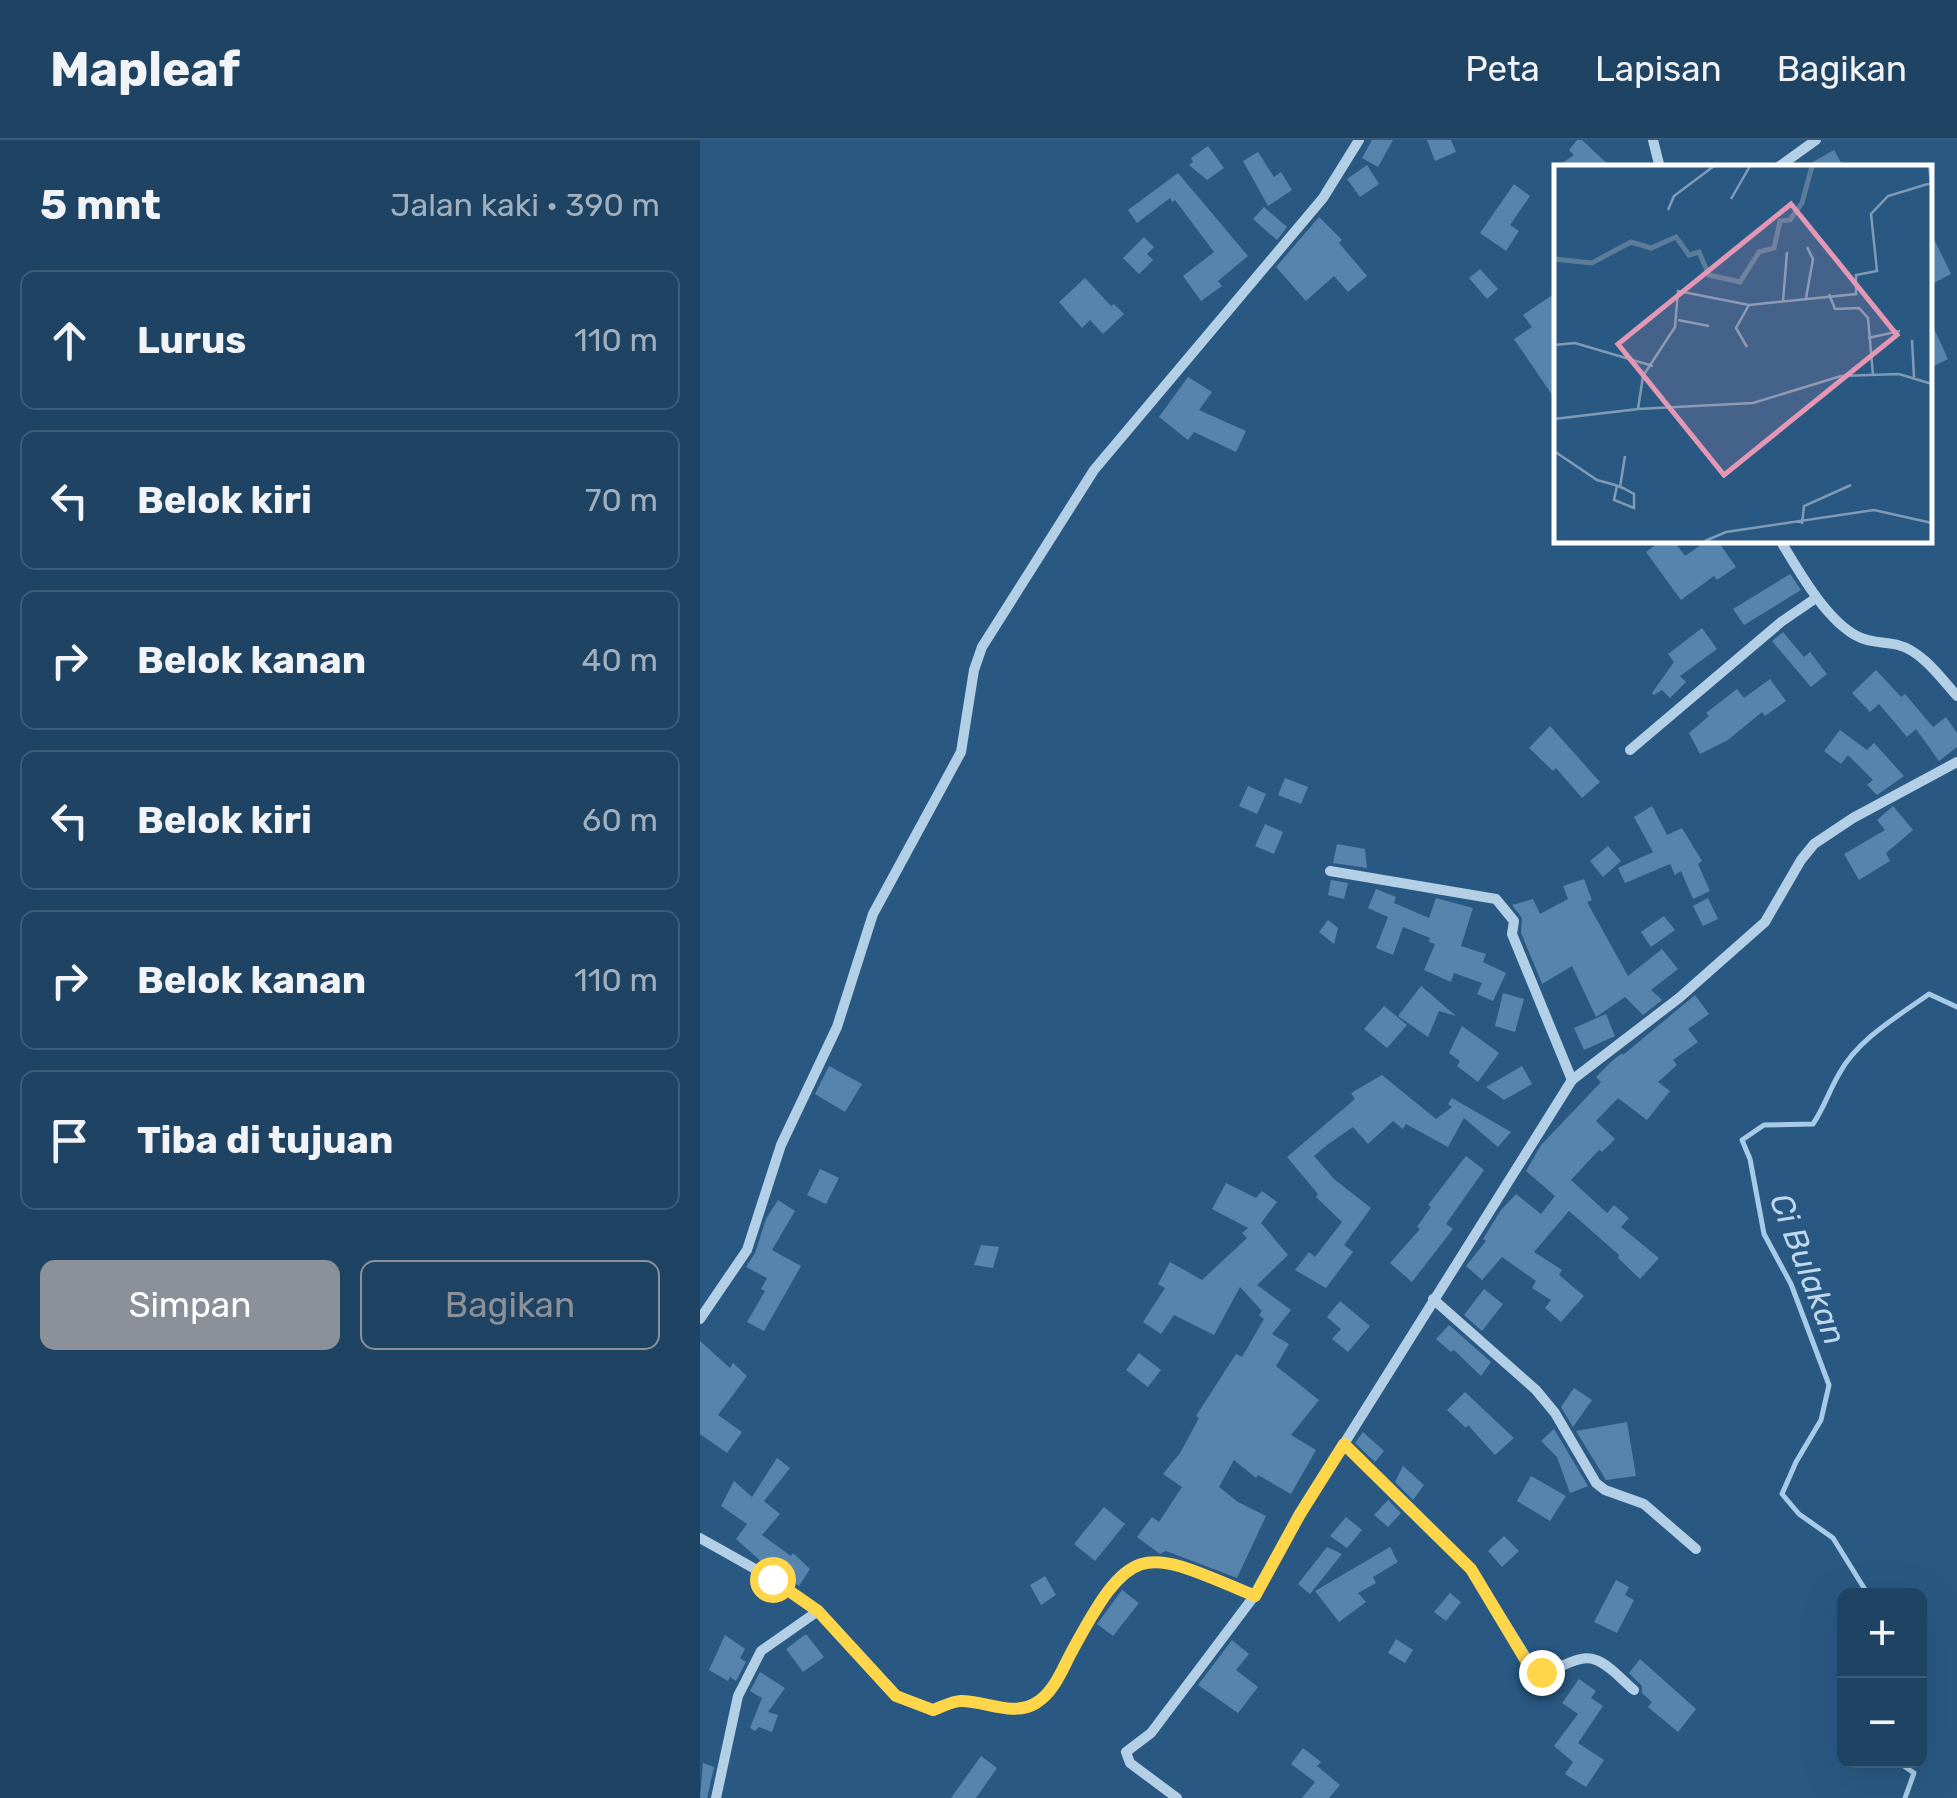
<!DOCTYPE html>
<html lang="id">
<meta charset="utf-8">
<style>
:root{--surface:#1f4362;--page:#274a68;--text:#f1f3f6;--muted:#a1b0be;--line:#3c5c77;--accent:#8c9099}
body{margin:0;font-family:Rubik,sans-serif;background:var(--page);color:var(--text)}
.controls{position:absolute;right:30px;bottom:30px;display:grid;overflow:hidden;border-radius:15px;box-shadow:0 10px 40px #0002}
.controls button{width:90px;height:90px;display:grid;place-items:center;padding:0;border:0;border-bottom:2px solid var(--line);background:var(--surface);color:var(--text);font:50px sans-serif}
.stop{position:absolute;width:30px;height:30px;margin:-22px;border:8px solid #ffd54a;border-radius:50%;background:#fff}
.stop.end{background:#ffd54a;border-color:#fff;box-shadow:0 2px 10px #0008}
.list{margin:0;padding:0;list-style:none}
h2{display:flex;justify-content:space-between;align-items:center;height:130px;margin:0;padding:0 40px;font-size:42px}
h2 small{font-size:32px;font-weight:400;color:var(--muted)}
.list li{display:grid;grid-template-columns:65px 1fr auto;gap:30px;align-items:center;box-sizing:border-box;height:140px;margin:0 20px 20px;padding:0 20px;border:2px solid var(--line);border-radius:15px}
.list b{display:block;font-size:38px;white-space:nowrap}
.list em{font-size:32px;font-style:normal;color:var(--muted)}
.actions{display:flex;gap:20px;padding:30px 40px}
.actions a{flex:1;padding:22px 0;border:2px solid var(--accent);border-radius:15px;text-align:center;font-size:35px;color:var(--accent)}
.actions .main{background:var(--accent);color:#fff}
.icon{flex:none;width:55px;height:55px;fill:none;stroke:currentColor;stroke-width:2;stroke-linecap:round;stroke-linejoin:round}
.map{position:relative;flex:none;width:1257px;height:1658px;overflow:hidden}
header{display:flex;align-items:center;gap:60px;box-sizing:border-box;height:140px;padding:0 50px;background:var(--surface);border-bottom:2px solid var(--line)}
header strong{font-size:48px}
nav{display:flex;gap:55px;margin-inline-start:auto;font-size:35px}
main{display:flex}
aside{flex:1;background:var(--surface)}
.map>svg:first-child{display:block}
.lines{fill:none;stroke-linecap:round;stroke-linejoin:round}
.stream{stroke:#a7cae6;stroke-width:5}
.building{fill:#5684ac}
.minor{stroke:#b2cfe6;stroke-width:10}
.route{stroke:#ffd54a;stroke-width:12}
.labels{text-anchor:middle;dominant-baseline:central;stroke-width:8;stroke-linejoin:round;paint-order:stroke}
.water-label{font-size:32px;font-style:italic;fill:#bed8ee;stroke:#295983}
.inset-river{fill:none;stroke:#5c7d99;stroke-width:5}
.inset-road{fill:none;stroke:#7f9bb5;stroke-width:2.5}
.view{fill:#e497b5;fill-opacity:0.15;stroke:#e497b5;stroke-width:5}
.inset-edge{fill:none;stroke:#fff;stroke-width:5}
</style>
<header>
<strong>Mapleaf</strong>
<nav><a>Peta</a><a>Lapisan</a><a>Bagikan</a></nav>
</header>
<main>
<aside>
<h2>5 mnt<small>Jalan kaki · 390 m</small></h2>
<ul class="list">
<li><svg class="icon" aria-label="ahead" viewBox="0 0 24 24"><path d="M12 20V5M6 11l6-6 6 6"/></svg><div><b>Lurus</b></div><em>110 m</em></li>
<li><svg class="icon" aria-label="left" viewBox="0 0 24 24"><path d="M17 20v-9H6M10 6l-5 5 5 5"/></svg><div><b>Belok kiri</b></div><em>70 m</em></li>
<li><svg class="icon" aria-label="right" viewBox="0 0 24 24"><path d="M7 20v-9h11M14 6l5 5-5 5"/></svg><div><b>Belok kanan</b></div><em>40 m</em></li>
<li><svg class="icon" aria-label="left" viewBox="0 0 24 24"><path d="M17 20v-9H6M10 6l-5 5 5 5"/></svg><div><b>Belok kiri</b></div><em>60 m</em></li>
<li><svg class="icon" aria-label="right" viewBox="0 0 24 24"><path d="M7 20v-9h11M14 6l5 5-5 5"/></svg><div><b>Belok kanan</b></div><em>110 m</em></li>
<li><svg class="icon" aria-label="arrive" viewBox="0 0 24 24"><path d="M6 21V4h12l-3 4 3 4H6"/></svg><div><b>Tiba di tujuan</b></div></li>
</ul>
<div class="actions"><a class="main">Simpan</a><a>Bagikan</a></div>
</aside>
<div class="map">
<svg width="1257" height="1658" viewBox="0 0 1257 1658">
<rect width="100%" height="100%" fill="#295983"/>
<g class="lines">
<g class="stream">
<path d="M 1169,1456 L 1133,1398 L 1099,1374 L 1082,1354 L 1096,1322 L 1121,1280 L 1129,1245 L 1091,1144 L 1064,1094 L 1050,1019 L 1042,1000 L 1064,985 L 1113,984 C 1124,968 1129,951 1139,934 C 1158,899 1197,877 1229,854 L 1257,867"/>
<polyline points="1195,1620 1214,1633 1205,1658"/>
</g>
</g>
<g class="building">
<polygon points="672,0 693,0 678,27 662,18"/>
<polygon points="727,0 751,0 756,12 735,21"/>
<polygon points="877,0 882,0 912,28 855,28 874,15 869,10"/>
<polygon points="508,6 524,28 507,40 489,25 493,22 491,18"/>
<polygon points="1134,10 1144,28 1102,28"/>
<polygon points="558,12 574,37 581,32 592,50 568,66 543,21"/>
<polygon points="667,25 679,44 660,57 647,39"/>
<polygon points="478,33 548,116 518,141 522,146 501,161 483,136 514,112 475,60 472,62 470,58 437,83 428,70"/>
<polygon points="814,44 830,56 810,85 819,91 806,111 780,93"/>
<polygon points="564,67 587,87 577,100 553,79"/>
<polygon points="619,77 642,100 639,103 667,136 648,152 634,136 606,161 576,127"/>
<polygon points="1230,91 1251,134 1230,145"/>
<polygon points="444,97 454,107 447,114 453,120 439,134 423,118"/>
<polygon points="780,129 798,149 787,159 769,138"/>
<polygon points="385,138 411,166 414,164 424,174 403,194 390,180 382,188 359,162"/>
<polygon points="857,152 857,262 814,199 832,187 823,175"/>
<polygon points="1230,180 1248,219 1230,228"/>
<polygon points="488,237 512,252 499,270 546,291 536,312 494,292 488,300 459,277"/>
<polygon points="962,400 973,400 985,416 1008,400 1017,400 1036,427 1017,440 1014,436 981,460 946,412"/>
<polygon points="1090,434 1101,450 1044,485 1033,469"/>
<polygon points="1002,488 1017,509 980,536 986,542 970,558 962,550 954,555 952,553 974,522 968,514"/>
<polygon points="1083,492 1104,517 1110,512 1127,534 1111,547 1072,501"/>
<polygon points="1176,530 1201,557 1205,554 1233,587 1246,577 1257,593 1257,607 1239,621 1216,589 1207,597 1179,564 1170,572 1152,553"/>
<polygon points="1070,539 1086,561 1065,576 1062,572 1028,600 1000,614 989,593 1009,576 1006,573 1037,549 1044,558"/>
<polygon points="850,586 900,642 882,658 856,628 853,631 829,608"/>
<polygon points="1140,590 1167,610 1174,603 1204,636 1177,655 1167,645 1173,640 1148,615 1141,624 1124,611"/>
<polygon points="585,638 608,647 601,664 578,655"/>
<polygon points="548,646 566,654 557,674 539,666"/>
<polygon points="952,666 967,695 982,688 1002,721 998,724 1010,751 993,759 981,731 975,735 970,724 925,743 918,728 953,712 934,677"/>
<polygon points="1193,666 1213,690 1186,713 1190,721 1159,740 1144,714 1185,690 1177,680"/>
<polygon points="565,684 583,692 574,714 555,706"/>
<polygon points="637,704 665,709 667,728 633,723"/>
<polygon points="908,706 921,721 903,737 890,721"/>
<polygon points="884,739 892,760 887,762 928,836 962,809 978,829 951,850 962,860 943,875 925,857 896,877 872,826 842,844 841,841 821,793 822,778 812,765 833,759 840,774 868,759 863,746"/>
<polygon points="631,740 648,743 644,759 628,755"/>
<polygon points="676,749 696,757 694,763 729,778 736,758 773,768 761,806 786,814 783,822 806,833 793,861 777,854 782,843 754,833 751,842 724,830 735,804 729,802 730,798 703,787 693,815 676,808 688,777 668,768"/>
<polygon points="1008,758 1018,779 1003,786 993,766"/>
<polygon points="964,776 975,790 951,807 941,792"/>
<polygon points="628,780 638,788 634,804 619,792"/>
<polygon points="721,846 756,876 739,871 728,897 698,876"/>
<polygon points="803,853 824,859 815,892 795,886"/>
<polygon points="995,855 1009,874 988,889 998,902 973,920 977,925 958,942 970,951 947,980 918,958 896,981 915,999 902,1012 899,1010 871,1040 907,1073 914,1065 929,1078 921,1087 959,1118 940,1139 918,1118 919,1115 869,1071 834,1112 862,1130 859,1135 884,1156 861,1182 845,1168 851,1160 832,1148 836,1141 802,1117 782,1140 766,1126 786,1101 783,1099 801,1070 816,1054 841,1074 855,1056 826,1031 841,1005 901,942 896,937 913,920 922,913 923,915"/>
<polygon points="684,866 707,885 687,908 664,889"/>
<polygon points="906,874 915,896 884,910 874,888"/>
<polygon points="762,886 799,913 778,942 757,926 760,921 749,913"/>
<polygon points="129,926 162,944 145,972 115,954"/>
<polygon points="822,926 832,944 804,960 786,947"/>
<polygon points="682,935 736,979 752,967 748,964 752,958 811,992 798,1007 764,978 748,1007 706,984 703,989 693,981 668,1004 653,987 627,1005 614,1016 634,1039 671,1068 644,1105 653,1112 626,1148 595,1130 609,1112 615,1117 642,1082 616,1057 618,1054 587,1017 655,959 651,953"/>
<polygon points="766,1016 784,1030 746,1084 753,1089 712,1142 690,1123 720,1089 717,1087 731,1067 728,1065"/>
<polygon points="120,1029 139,1038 126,1064 107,1055"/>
<polygon points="526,1043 556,1058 562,1051 577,1062 561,1083 588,1115 557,1145 591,1170 572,1194 589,1204 576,1226 619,1260 591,1295 616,1310 591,1354 558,1335 556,1338 534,1320 519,1347 538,1362 566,1376 537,1438 466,1411 460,1414 437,1397 452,1377 459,1382 482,1347 463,1334 480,1313 499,1278 496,1276 536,1214 542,1217 564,1179 559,1175 562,1171 540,1147 514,1195 474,1175 461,1194 443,1182 465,1148 458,1144 470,1122 502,1140 547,1098 542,1093 548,1088 512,1069"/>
<polygon points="78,1060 95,1071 72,1110 101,1126 64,1191 47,1182 65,1151 61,1149 67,1138 46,1127 55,1113 66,1079"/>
<polygon points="281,1105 299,1107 293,1128 274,1125"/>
<polygon points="784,1149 803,1164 782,1191 764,1175"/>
<polygon points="640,1161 670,1186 648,1212 632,1199 641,1189 627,1177"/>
<polygon points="749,1185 791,1222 781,1236 754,1210 751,1212 736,1199"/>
<polygon points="0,1201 30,1228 33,1223 47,1236 18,1275 42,1292 27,1313 0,1294"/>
<polygon points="439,1213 461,1230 448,1247 426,1230"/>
<polygon points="874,1248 892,1260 873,1287 861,1267"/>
<polygon points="765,1252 814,1298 795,1315 768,1285 766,1288 747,1270"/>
<polygon points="927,1282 936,1336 906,1340 876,1291"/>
<polygon points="854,1289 888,1346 870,1353 857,1317 841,1301"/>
<polygon points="663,1292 684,1311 675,1322 655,1303"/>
<polygon points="77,1318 90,1328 64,1361 80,1374 62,1395 91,1416 93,1413 110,1429 99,1446 68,1420 63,1423 36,1399 47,1384 21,1366 34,1341 52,1357"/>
<polygon points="703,1326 724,1345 713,1360 695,1342"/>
<polygon points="831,1336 866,1356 850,1381 817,1361"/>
<polygon points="688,1360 701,1373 688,1387 674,1375"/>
<polygon points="404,1367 425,1384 395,1421 374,1404"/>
<polygon points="646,1377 662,1390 647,1408 630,1396"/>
<polygon points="804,1396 819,1411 802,1427 788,1411"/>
<polygon points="627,1407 642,1414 610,1454 598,1444"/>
<polygon points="690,1407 698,1422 673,1437 676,1443 658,1453 666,1462 639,1482 615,1451"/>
<polygon points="345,1436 356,1455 341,1465 330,1445"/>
<polygon points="916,1440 929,1447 925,1455 934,1460 917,1493 894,1482"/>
<polygon points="422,1450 439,1463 413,1496 397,1484"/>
<polygon points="750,1453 761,1462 746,1481 734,1472"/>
<polygon points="106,1494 124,1517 103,1532 86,1509"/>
<polygon points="25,1495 45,1509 40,1518 46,1522 36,1541 30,1537 28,1541 9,1530"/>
<polygon points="696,1499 713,1510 705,1523 688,1513"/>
<polygon points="532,1500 549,1514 536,1530 558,1547 538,1573 498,1545"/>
<polygon points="940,1519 996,1569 978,1592 948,1567 952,1562 942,1553 942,1546 929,1533"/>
<polygon points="60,1532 85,1548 68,1572 78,1575 72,1592 59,1587 55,1591 50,1588 62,1558 50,1551"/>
<polygon points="879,1539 896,1551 891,1558 903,1566 878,1603 904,1620 886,1647 865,1634 873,1622 854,1606 878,1574 862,1563"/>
<polygon points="603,1608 621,1622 617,1626 640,1645 629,1658 602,1658 615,1642 591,1624"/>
<polygon points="281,1616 297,1628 276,1658 251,1658"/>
<polygon points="3,1623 14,1627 7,1658 0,1658"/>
</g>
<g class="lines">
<g class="minor">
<polyline points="953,0 960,28"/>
<polyline points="1077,28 1116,0"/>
<path d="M 1080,400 C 1098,430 1127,482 1159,497 C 1171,503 1186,502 1198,505 C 1222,511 1241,538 1257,556"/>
<polyline points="930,610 1081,482 1116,458"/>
<polyline points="630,731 796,759 814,781 812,794 872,940"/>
<polyline points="733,1159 836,1250 855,1273 896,1343 905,1350 944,1364 996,1409"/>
<polyline points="0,1179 47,1110 81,1005 137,887 173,774 261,612 274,530 282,507 394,330 623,58 659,0"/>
<path d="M 644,1304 L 771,1429 L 834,1530 C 856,1536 875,1512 896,1520 C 910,1525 923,1541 934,1550"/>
<path d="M 0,1398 L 73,1439 L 118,1471 L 196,1555 L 233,1571 C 242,1567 252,1561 262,1561 C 286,1561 313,1577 336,1563 C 354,1552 362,1530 371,1513 C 434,1398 442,1408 555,1455"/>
<polyline points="16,1658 38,1556 61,1511 118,1471"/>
<polyline points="477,1658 430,1623 426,1612 451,1593 555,1455 600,1374 872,940 979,858 1065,782 1101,720 1114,704 1153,678 1257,622"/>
</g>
</g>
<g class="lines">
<path class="route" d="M 72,1439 L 118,1471 L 196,1556 L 233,1570 C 242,1567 252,1561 261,1561 C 286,1561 313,1577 336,1563 C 354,1552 362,1530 371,1513 C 433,1398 442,1408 555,1456 L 600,1374 L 644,1304 L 771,1429 L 828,1524 L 841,1532"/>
</g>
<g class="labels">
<g class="water-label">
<text transform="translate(1108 1129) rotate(69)">Ci Bulakan</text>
</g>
</g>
<g transform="translate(854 25)">
<rect width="378" height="378" fill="#295983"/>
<path class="inset-river" d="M 0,94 L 38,98 L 77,77 L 97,83 L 122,72 L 135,90 L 145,87 L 155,110 L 186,117 L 205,87 L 220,83 L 226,56 L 236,55 L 248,38 L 258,1"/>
<path class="inset-road" d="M 177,34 L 196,1M 114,45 L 120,31 L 160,1M 275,129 L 281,144 L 305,143 L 314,153 L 319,210M 252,133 L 259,94 L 253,82M 229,136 L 233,87M 124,155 L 155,161M 314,173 L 346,166M 358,175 L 360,212M 0,180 L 21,178 L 99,201M 193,182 L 182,163 L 195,140M 84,244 L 199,238 L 287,211 L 345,209 L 378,219M 0,254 L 84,244 L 89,211 L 121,162 L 124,126 L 195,140 L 302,129 L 302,110 L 323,106 L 317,49 L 334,31 L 377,18 L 375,1M 0,286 L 43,315 L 61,320 L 66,322 L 69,323 L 80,329 L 80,343 L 60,335 L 63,321M 66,322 L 71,291M 248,359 L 250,341 L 297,320M 151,376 L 172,367 L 320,345 L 378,358"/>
<path class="view" d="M 237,39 L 343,170 L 170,310 L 64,179 Z"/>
<rect width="378" height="378" class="inset-edge"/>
</g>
</svg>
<div class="controls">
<button>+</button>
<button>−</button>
</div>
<div class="stop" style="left:72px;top:1439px"></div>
<div class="stop end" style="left:841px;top:1532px"></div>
</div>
</main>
